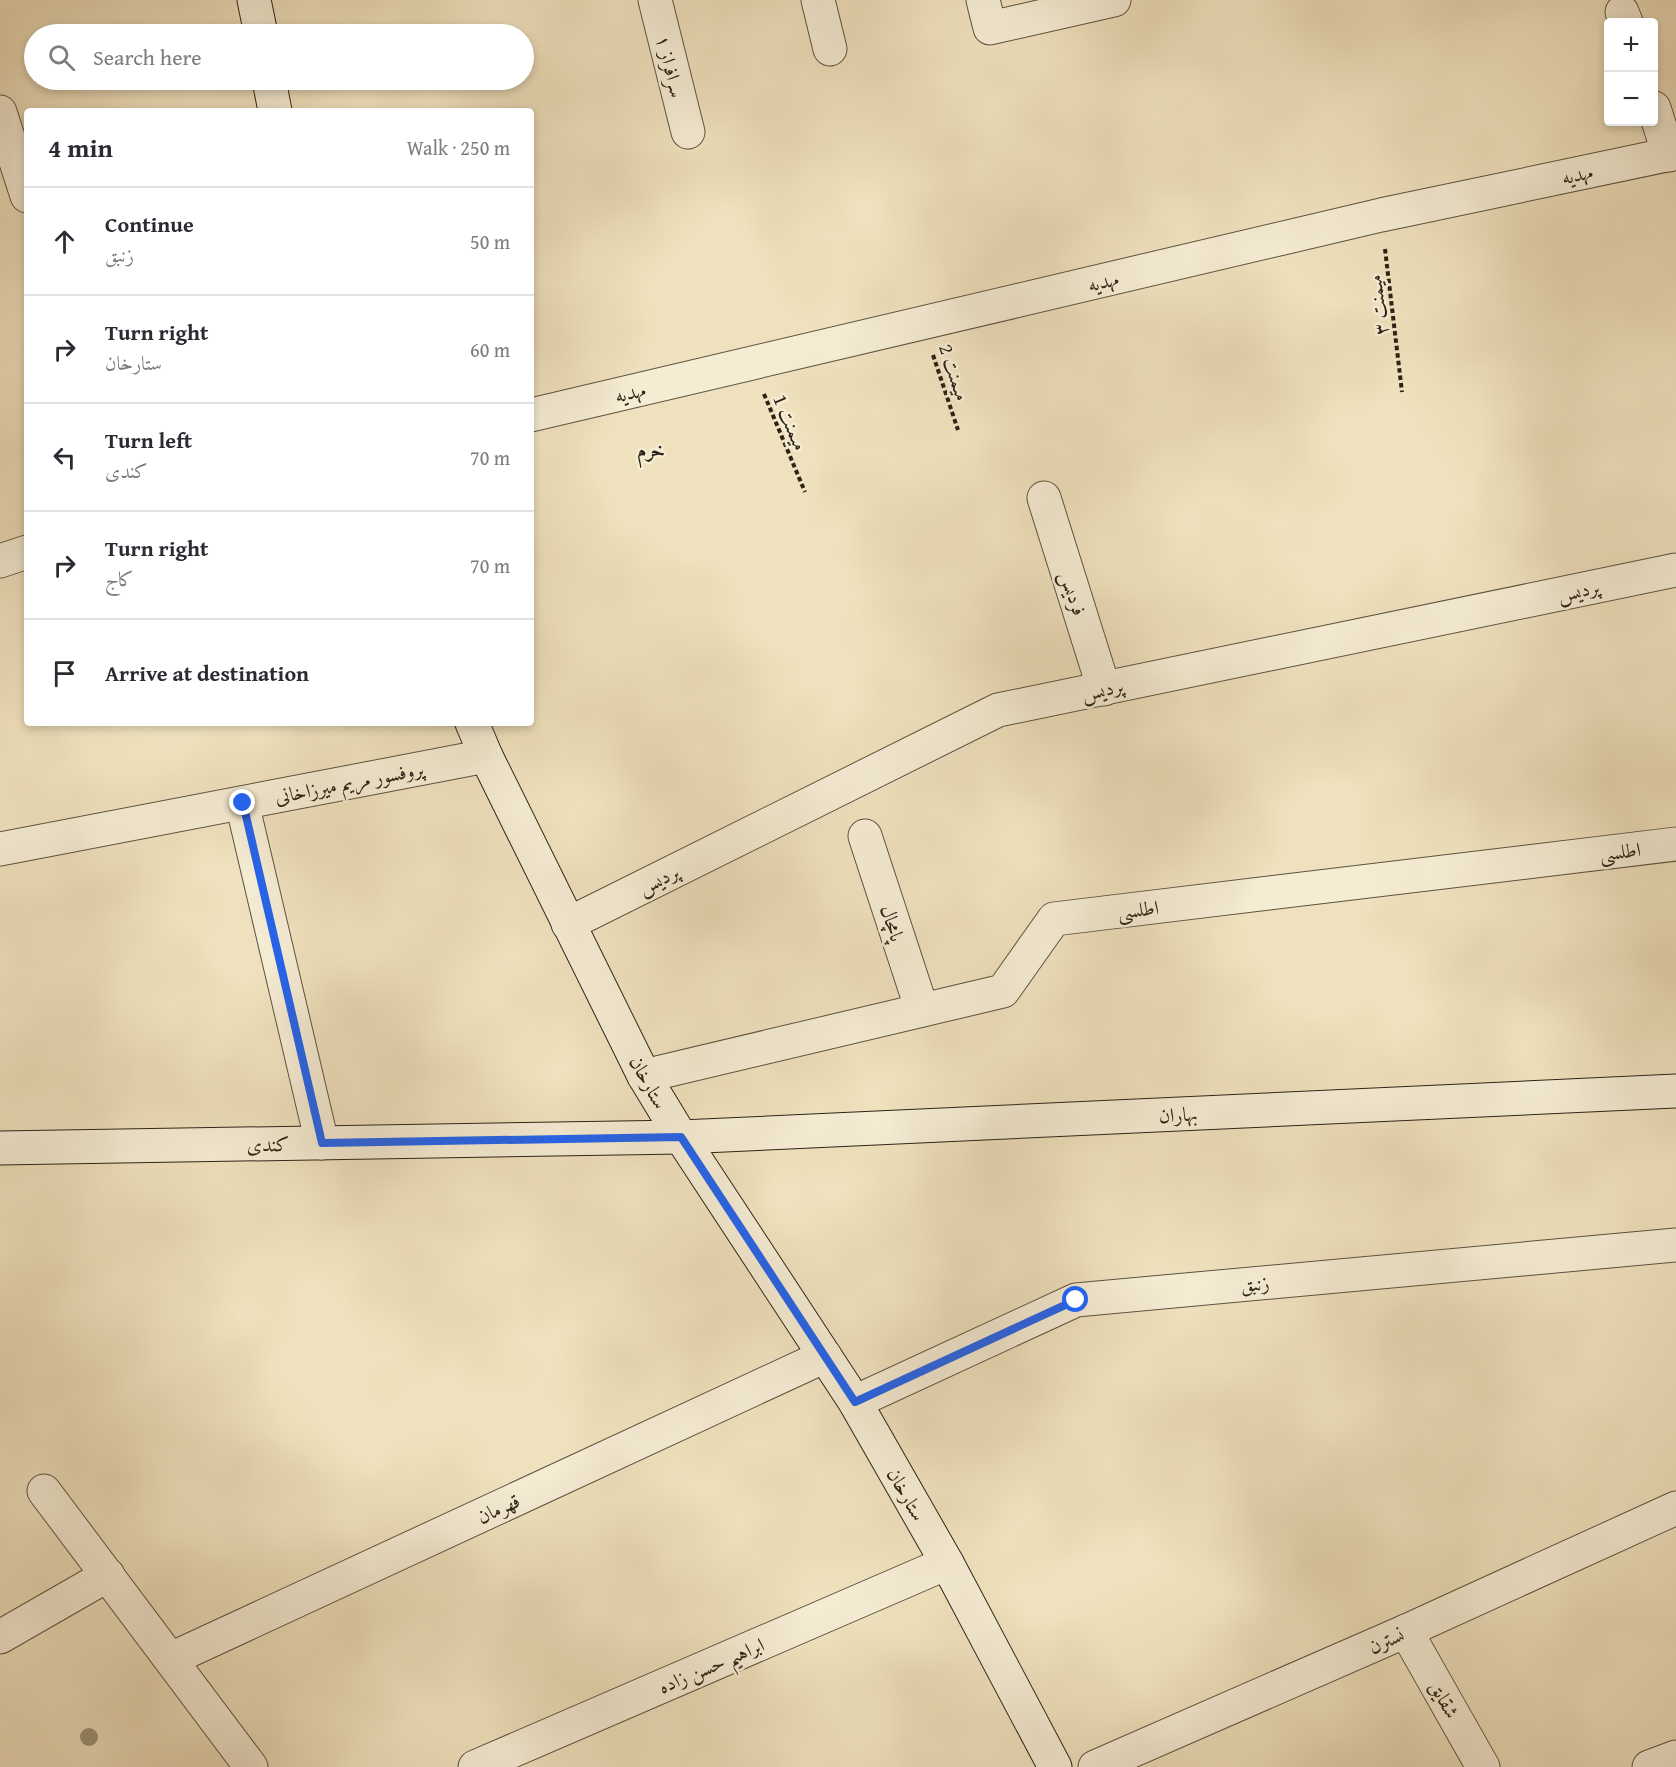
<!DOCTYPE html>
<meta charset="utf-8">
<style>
:root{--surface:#fff;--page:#f2f2f3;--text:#2b2b33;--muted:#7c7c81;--line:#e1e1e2}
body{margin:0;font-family:"Gentium Book Plus",Amiri,serif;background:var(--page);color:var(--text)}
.controls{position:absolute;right:18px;top:18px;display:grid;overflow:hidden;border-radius:6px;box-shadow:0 3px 9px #0003}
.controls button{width:54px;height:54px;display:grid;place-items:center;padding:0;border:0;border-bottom:2px solid var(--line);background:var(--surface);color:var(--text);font:30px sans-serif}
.stop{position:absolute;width:18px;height:18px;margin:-14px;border:4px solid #2563eb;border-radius:50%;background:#fff}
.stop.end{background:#2563eb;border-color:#fff;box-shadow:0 2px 6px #0008}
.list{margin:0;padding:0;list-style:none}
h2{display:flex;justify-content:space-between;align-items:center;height:78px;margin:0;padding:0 24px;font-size:26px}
h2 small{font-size:20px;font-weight:400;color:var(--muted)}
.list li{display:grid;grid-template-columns:39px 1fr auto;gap:18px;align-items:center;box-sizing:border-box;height:108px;padding:0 24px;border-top:2px solid var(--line)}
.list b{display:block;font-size:22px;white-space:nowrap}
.list p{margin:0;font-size:20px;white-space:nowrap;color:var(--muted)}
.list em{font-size:20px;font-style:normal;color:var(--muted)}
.icon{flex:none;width:33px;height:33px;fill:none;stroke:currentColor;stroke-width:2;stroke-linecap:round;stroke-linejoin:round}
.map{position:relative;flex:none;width:1676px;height:1767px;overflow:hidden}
.search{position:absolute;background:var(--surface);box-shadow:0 3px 9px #0003;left:24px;top:24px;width:510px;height:66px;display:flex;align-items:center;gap:15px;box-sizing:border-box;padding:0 21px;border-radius:33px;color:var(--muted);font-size:22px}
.panel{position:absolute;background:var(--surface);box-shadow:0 3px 9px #0003;left:24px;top:108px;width:510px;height:618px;border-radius:6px}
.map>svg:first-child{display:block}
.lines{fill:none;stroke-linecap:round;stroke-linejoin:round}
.street-casing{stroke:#5d5240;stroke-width:35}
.secondary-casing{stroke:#2c2317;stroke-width:35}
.path{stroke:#2c2317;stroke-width:4;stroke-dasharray:4.5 3;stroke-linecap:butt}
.street{stroke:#f5ecd4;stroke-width:33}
.secondary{stroke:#f5ecd4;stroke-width:33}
.tree{fill:#9c9275}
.route{stroke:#2563eb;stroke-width:8}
.labels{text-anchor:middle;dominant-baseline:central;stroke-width:5;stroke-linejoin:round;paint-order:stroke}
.street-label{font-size:20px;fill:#2c2317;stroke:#f5ecd4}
.neighbourhood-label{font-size:21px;font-weight:bold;fill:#2c2317;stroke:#f5ecd4}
</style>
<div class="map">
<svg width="1676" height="1767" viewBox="0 0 1676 1767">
<rect width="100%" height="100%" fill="#efe1bd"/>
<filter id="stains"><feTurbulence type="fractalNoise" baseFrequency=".00333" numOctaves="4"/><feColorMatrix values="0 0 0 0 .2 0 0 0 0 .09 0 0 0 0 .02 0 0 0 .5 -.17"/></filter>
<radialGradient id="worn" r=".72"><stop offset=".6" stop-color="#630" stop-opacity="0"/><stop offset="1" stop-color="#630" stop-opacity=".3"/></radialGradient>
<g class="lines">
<defs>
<g id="street">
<polyline points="655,0 688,132"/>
<polyline points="818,0 830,49"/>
<polyline points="983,0 990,28 1114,0"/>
<polyline points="1622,12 1626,22"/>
<polyline points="1654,108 1669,155"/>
<polyline points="0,112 27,196"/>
<polyline points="531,415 1381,215 1676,153"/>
<polyline points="1044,498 1104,689"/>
<polyline points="0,561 27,552"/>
<polyline points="242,803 322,1143"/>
<polyline points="865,836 922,1010"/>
<polyline points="0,849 486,756"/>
<polyline points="568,924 998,710 1676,570"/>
<polyline points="644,1076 1003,991 1054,919 1676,844"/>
<polyline points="855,1402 1076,1300 1676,1245"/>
<polyline points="44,1491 251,1767"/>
<polyline points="1406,1631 1483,1767"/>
<polyline points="0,1637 108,1575"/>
<polyline points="171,1659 825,1356"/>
<polyline points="475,1767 947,1563"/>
<polyline points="1095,1767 1406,1631 1676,1508"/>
<polyline points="1649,1767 1676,1757"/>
</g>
<g id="secondary">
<polyline points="254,0 261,34"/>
<polyline points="269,80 275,111"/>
<polyline points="472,723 486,756 644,1076 681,1137 855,1402 947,1563 1055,1767"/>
<polyline points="0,1148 681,1137 1676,1091"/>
</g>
</defs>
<use href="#street" class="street-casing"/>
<use href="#secondary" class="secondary-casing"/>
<g class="path">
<polyline points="1385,249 1402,392"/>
<polyline points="933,355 958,430"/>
<polyline points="764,394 805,492"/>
</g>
<use href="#street" class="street"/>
<use href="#secondary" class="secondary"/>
</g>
<circle class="tree" cx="89" cy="1737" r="9"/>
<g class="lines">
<polyline class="route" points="243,803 322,1143 681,1137 855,1402 1076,1300"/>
</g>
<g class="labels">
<g class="street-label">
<text transform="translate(671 66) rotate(76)">سرافراز ۱</text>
<text transform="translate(1577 174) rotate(-12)">مهدیه</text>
<text transform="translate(1103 281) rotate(-13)">مهدیه</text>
<text transform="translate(1377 305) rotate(-97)">میمنت ۳</text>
<text transform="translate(955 372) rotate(72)">میمنت 2</text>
<text transform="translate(630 392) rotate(-13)">مهدیه</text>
<text transform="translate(791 422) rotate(67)">میمنت 1</text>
<text transform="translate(1578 590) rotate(-12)">پردیس</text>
<text transform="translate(1074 593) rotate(72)">فردیس</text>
<text transform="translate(1102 689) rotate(-12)">پردیس</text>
<text transform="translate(349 782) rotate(-11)">پروفسور مریم میرزاخانی</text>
<text transform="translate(1620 851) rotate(-7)">اطلسی</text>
<text transform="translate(658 879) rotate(-26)">پردیس</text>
<text transform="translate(1138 909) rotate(-7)">اطلسی</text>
<text transform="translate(893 923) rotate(72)">پامچال</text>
<text transform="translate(649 1082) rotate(61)">ستارخان</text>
<text transform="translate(1178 1114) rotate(-3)">بهاران</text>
<text transform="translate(268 1144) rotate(-1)">کندی</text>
<text transform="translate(1255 1283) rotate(-5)">زنبق</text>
<text transform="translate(907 1494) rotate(60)">ستارخان</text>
<text transform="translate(498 1508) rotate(-25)">قهرمان</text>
<text transform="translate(1386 1640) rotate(-24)">نسترن</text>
<text transform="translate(711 1665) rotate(-23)">ابراهیم حسن زاده</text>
<text transform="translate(1445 1699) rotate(61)">شقایق</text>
</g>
<g class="neighbourhood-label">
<text x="651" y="449">خرم</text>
</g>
</g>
<rect width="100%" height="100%" filter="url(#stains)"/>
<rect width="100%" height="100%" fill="url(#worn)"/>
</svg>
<div class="controls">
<button>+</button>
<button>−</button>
</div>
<div class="stop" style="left:1076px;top:1300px"></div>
<div class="stop end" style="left:243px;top:803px"></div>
<div class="search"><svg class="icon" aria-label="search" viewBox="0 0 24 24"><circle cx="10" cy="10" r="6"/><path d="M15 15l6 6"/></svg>Search here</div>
<section class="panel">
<h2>4 min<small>Walk · 250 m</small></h2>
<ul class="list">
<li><svg class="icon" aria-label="ahead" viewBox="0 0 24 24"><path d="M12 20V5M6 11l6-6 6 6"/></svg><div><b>Continue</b><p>زنبق</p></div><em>50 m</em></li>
<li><svg class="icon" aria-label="right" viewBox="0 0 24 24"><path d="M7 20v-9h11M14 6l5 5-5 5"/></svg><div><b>Turn right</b><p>ستارخان</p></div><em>60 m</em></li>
<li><svg class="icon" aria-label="left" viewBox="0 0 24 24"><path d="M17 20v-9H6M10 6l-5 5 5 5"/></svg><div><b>Turn left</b><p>کندی</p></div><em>70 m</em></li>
<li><svg class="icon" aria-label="right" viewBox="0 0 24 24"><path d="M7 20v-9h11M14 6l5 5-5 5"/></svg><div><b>Turn right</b><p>کاج</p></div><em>70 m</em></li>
<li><svg class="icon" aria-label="arrive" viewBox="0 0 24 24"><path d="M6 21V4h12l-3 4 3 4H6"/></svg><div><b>Arrive at destination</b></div></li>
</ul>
</section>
</div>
